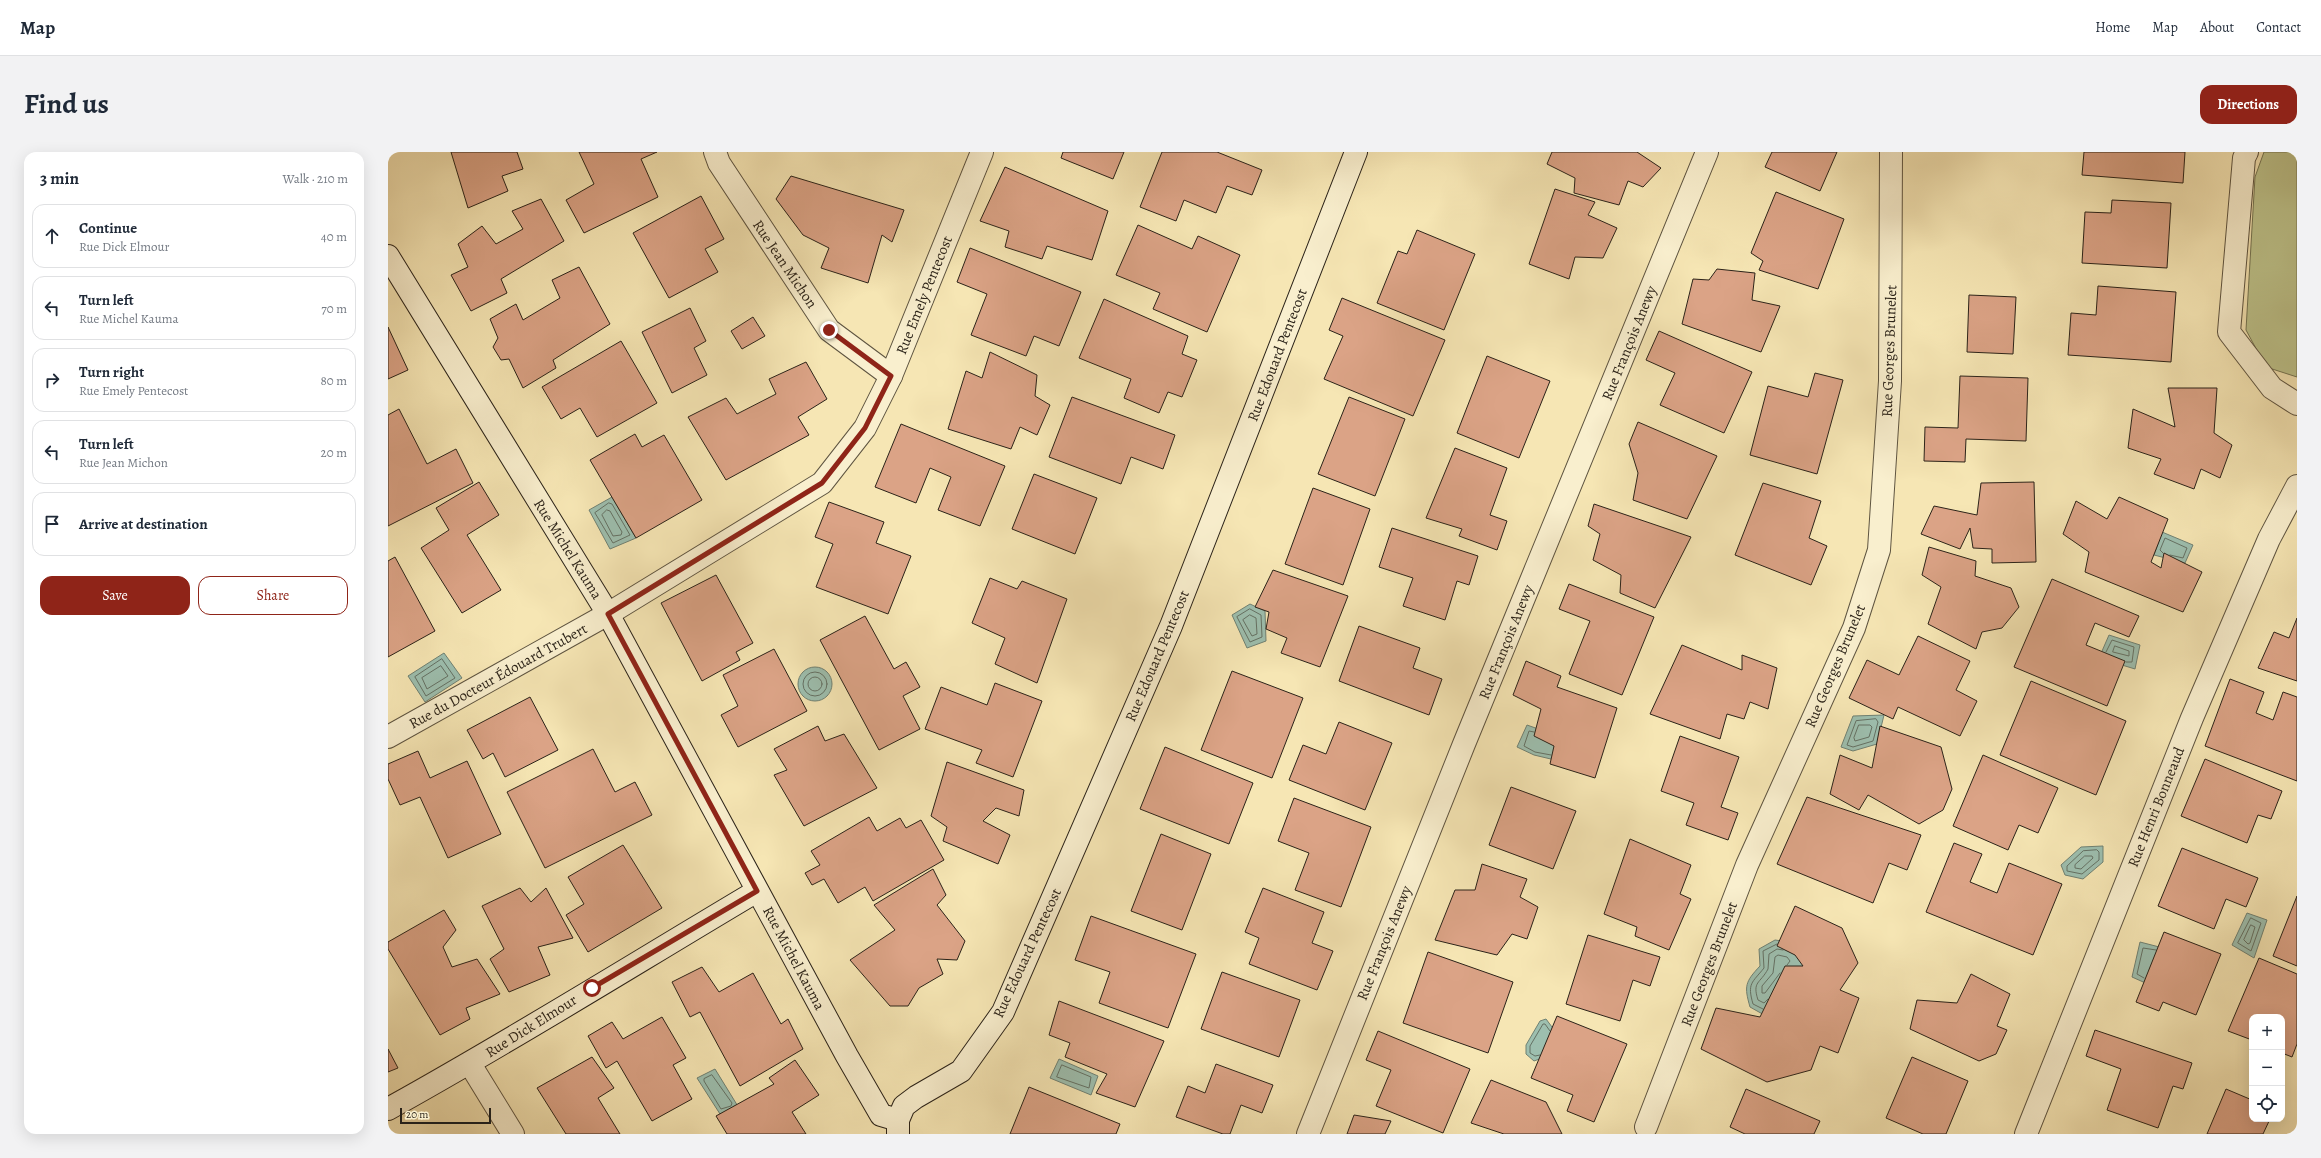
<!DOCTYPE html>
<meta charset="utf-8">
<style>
:root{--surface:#fff;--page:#f2f2f3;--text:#1f2937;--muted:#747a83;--line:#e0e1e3;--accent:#8f2418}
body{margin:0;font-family:Alegreya,serif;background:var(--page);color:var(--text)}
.controls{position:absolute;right:12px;bottom:12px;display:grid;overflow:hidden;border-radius:8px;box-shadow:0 4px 16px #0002}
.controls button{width:36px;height:36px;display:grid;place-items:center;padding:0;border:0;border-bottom:1px solid var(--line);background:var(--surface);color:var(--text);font:20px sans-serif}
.scale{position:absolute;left:12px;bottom:10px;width:91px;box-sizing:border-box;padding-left:4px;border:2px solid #2b2319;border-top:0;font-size:11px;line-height:14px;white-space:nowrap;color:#2b2319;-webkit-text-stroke:3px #f9efce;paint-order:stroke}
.stop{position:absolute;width:12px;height:12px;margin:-9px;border:3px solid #8f2418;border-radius:50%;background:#fff}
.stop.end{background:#8f2418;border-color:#fff;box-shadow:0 1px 4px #0008}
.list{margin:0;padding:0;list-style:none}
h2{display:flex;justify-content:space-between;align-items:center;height:52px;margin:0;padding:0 16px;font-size:17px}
h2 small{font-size:13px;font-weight:400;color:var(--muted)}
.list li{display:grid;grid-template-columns:26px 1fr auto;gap:12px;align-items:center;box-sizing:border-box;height:64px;margin:0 8px 8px;padding:0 8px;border:1px solid var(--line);border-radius:12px}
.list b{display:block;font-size:15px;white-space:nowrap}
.list p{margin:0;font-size:13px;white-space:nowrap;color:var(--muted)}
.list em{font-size:13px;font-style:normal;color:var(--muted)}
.actions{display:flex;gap:8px;padding:12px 16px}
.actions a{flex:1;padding:9px 0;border:1px solid var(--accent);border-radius:12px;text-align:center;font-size:14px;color:var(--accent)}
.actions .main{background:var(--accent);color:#fff}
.icon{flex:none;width:22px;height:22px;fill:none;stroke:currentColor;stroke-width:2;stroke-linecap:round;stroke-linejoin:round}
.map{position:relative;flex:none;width:1909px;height:982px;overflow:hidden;border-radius:12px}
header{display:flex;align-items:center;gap:24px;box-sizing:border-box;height:56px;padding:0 20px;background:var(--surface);border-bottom:1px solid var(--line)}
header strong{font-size:19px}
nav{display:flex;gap:22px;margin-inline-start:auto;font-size:14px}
.intro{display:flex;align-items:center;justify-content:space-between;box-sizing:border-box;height:96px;padding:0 24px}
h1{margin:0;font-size:28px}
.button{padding:10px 18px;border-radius:12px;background:var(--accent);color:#fff;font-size:14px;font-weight:700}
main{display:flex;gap:24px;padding:0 24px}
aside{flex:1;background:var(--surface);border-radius:12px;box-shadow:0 4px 16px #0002}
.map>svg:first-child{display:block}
.green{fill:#bec48c;stroke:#747452}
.water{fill:#9dbfaf;stroke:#6f8173}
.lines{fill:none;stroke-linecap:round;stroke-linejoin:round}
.shore{stroke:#647164;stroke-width:1}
.building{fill:#dba386;stroke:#2b2319}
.street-casing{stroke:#5e5440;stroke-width:24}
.secondary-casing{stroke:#2b2319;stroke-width:24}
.street{stroke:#f9efce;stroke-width:22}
.secondary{stroke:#f9efce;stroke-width:22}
.route{stroke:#8f2418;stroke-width:5}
.labels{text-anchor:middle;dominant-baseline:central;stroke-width:4;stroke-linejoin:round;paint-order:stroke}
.street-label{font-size:15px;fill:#2b2319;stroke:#f9efce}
</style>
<header>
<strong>Map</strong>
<nav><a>Home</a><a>Map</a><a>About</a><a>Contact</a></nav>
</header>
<div class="intro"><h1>Find us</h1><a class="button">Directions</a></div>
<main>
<aside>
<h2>3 min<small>Walk · 210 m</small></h2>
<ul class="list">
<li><svg class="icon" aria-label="ahead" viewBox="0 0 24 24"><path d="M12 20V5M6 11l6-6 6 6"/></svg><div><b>Continue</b><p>Rue Dick Elmour</p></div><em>40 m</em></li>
<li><svg class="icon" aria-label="left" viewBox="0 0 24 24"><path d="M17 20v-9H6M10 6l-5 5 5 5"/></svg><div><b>Turn left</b><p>Rue Michel Kauma</p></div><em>70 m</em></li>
<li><svg class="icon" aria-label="right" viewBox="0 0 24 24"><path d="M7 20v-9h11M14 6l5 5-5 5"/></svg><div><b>Turn right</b><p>Rue Emely Pentecost</p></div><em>80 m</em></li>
<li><svg class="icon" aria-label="left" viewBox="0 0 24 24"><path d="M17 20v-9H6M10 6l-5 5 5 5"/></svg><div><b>Turn left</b><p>Rue Jean Michon</p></div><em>20 m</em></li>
<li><svg class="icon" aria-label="arrive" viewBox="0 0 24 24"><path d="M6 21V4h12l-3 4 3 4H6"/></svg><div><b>Arrive at destination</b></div></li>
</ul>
<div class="actions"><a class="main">Save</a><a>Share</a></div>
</aside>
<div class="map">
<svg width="1909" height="982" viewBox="0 0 1909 982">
<rect width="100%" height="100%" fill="#f6e6b4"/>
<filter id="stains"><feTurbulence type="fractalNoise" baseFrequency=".005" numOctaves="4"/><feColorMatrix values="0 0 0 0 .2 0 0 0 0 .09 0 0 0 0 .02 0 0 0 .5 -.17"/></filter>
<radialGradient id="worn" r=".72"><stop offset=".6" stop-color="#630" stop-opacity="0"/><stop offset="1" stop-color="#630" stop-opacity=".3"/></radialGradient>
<polygon class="green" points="1876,0 1909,0 1909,225 1878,215 1858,178 1867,25"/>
<g class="water">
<polygon points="224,345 248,386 222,397 201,358"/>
<polygon points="1774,380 1805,393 1797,411 1766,403"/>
<polygon points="862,452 877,459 878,489 859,496 844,463"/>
<polygon points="1721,483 1752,493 1747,517 1711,506"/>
<polygon points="56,501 74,526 37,550 20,524"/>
<circle cx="427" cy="532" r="17"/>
<polygon points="1496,563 1489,592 1465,599 1453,595 1465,564"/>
<polygon points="1139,573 1173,585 1167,608 1146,603 1129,595"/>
<polygon points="1715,694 1715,710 1695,727 1677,723 1673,713 1693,695"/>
<polygon points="1859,761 1879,768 1866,806 1844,793"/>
<path d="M 1387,788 L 1408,791 L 1421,809 L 1378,864 L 1362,855 C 1356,834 1357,830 1372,814 L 1371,797 Z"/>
<polygon points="1752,790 1779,797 1762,833 1744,825"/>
<polygon points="1158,867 1167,879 1157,905 1146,909 1138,902 1138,893 1152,869"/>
<polygon points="671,907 710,924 703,943 662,926"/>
<polygon points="327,917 351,956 332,962 309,926"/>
</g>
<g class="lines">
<g class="shore">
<polygon points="221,351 224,352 242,383 225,391 207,361"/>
<polygon points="219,358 222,359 234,380 233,383 225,384 214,363"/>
<polyline points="1775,401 1772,398 1777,386 1799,396 1795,406 1782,403"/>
<polygon points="862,457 873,463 874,485 862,490 849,465"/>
<polygon points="862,463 868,466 869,482 864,484 855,468"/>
<polygon points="1727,494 1741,499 1741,504 1725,500"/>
<polyline points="1718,500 1724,488 1746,495 1744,510 1738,510"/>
<polygon points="54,507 67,526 38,544 27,525"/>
<polygon points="53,514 60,524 39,537 34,526"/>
<circle cx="427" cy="532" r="12"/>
<circle cx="427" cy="532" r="7"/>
<polygon points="1488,567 1490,570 1485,589 1465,595 1459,593 1468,569"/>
<polygon points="1471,573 1482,573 1484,575 1481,585 1467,589 1466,586"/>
<polyline points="1146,580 1141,579 1136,594 1147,600 1163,603"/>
<polygon points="1709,698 1711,700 1711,708 1694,722 1679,719 1679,714 1695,699"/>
<polygon points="1697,704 1704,704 1705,706 1693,717 1687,716 1687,713"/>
<polygon points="1863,766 1873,771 1863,799 1850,791"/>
<polygon points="1863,773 1867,775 1862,791 1860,792 1856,788"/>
<polyline points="1392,821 1377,841 1374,841 1374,834 1385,821 1387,805 1390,803 1399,805 1402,809 1399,813"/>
<polyline points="1756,826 1749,822 1755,796 1768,798"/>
<path d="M 1380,847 L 1376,851 L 1370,848 C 1364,829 1372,832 1380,817 L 1381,802 L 1389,797 L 1395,798"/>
<path d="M 1375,857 L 1365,852 C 1359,831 1364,831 1376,816 L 1375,799 L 1389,792"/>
<polyline points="1152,903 1147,904 1142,901 1142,894 1155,872 1157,872 1162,879"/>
<polygon points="674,913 703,925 701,936 669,925"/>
<polygon points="324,923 344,951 343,954 333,957 316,929 316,927"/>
</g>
</g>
<g class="building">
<polygon points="63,0 129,0 135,17 114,24 120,39 80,56"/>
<polygon points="191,0 269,0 253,7 270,45 196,81 178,48 206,32"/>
<polygon points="675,0 736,0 725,27 673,6"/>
<polygon points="774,0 829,0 874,18 864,43 839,34 828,61 796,48 788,69 752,55"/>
<polygon points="1164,0 1249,0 1273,16 1255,35 1240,29 1231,53 1186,41 1187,26 1159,12"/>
<polygon points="1384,0 1449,0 1432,39 1377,15"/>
<polygon points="1696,0 1797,0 1795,31 1694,23"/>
<polygon points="617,15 720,59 704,108 659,94 654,107 617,95 621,79 592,69"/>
<polygon points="403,24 516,58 504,90 494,83 480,131 433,116 441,96 415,83 388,47"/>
<polygon points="1167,37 1207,50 1200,63 1229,76 1215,106 1187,105 1181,127 1141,112"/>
<polygon points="1388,40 1456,67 1430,137 1371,118 1375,109 1363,101"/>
<polygon points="313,44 336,87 317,97 330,120 281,146 245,81"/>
<polygon points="153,47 176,89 113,127 119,141 83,159 63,123 80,115 70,92 94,74 108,92 135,77 124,59"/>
<polygon points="1724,48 1783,51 1779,116 1694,111 1697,60 1723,61"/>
<polygon points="750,73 804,97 810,84 852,103 819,180 765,157 772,141 728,123"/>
<polygon points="1029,78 1087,102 1056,178 989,151 1010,99 1019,102"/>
<polygon points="582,96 693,140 671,194 646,184 638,204 583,183 599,142 569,130"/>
<polygon points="191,115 222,172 165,208 168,216 135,236 121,207 113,208 105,195 110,186 102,167 128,152 135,168 172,146 164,128"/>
<polygon points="1329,117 1367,121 1364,148 1392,154 1373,200 1294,172 1305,127 1321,128"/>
<polygon points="1710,134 1788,140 1783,210 1680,203 1683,161 1708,163"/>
<polygon points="1581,143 1628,145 1625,202 1579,200"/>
<polygon points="954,146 1057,188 1025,264 936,227 955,184 941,178"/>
<polygon points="716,147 800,184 794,202 809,208 794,245 780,240 771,261 736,246 743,227 691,206"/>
<polygon points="302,156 318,189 306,196 319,223 284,241 254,180"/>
<polygon points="365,165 377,184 354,197 343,179"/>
<polygon points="0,175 20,218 0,227"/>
<polygon points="1271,179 1364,220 1336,281 1272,253 1287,221 1258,208"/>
<polygon points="233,189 269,251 209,285 192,256 173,267 154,235"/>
<polygon points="602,200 649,223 647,244 662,253 649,283 632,275 623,297 560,277 578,219 594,226"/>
<polygon points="1099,204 1162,229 1131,306 1069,281"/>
<polygon points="418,210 439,247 410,265 421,283 338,328 300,265 338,246 349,262 388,242 381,227"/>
<polygon points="1427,221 1455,228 1429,322 1362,303 1380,234 1420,245"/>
<polygon points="1572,224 1640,226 1638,289 1578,287 1577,310 1536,309 1537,275 1570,276"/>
<polygon points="1780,236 1829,236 1826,281 1844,293 1832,326 1813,317 1806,337 1766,322 1773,307 1740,296 1745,257 1787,275"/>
<polygon points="684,245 787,283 775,317 743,305 733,332 661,305"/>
<polygon points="961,245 1017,267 987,344 930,322"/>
<polygon points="11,257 39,312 68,297 85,331 0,374 0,263"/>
<polygon points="1250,270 1329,304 1299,367 1245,348 1250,321 1241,292"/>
<polygon points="513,272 617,314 592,374 550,358 563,325 542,316 528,351 487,335"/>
<polygon points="247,282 254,295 276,283 314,348 248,386 202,308"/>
<polygon points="1067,296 1119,316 1102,363 1119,369 1109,398 1071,384 1074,377 1038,366"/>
<polygon points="646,322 709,346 687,402 624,377"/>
<polygon points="91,330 111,363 79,383 113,438 74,461 33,396 61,378 48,356"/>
<polygon points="1646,330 1648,410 1604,411 1604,397 1585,396 1582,376 1572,397 1533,382 1546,354 1589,363 1593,331"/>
<polygon points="1375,331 1433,349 1421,386 1439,394 1423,433 1347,403"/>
<polygon points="925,336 982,357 955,433 897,412"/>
<polygon points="1731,345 1780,367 1763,410 1773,416 1776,401 1814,420 1795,460 1697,420 1701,400 1675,382 1688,349 1719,367"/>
<polygon points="441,350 496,370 488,391 523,404 500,462 428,435 445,392 427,385"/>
<polygon points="1206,352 1303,385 1267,456 1232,441 1233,423 1205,408 1212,382 1200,374"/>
<polygon points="1004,376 1090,404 1081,433 1069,429 1057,468 1015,454 1025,426 991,415"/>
<polygon points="1541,395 1588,409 1587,424 1623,436 1631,455 1614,476 1594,480 1588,497 1540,472 1553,435 1534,423"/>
<polygon points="7,405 47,479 0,505 0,409"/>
<polygon points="885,418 960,444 932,515 893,501 899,486 878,477 881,460 867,455"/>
<polygon points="328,423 365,491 348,500 352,508 314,529 273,451"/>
<polygon points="602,426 629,437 634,429 679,447 649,531 607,512 617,486 584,471"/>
<polygon points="1664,427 1751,464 1741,485 1707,471 1698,493 1737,509 1719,554 1626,515"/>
<polygon points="1181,432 1266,465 1234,543 1181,522 1202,469 1171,457"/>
<polygon points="477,464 506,517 518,510 532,535 515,544 532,577 491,598 432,488"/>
<polygon points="1909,466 1909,529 1870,516 1886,480 1901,486"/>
<polygon points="971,474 1032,496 1025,516 1054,527 1041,563 951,529"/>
<polygon points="1530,484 1582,509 1568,538 1589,549 1572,584 1510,555 1505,567 1461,546 1479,508 1511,523"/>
<polygon points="1294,493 1354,518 1354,503 1389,516 1380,557 1362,550 1356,567 1339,562 1332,587 1262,562"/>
<polygon points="386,497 419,559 350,595 333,563 350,554 335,523"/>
<polygon points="1138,509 1173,524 1169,535 1229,556 1207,626 1162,612 1166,594 1146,584 1153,557 1125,543"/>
<polygon points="844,519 915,546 884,626 813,598"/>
<polygon points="1842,527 1876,540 1868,561 1885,568 1895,540 1909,545 1909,629 1817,594"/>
<polygon points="1643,529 1738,569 1708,643 1612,603"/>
<polygon points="607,531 654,549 625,625 588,611 594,598 537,577 553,535 599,553"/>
<polygon points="142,545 170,598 117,625 105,601 95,607 79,578"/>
<polygon points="951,570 1004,591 977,658 901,628 915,593 938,602"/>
<polygon points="430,574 437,589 456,582 489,636 416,674 386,623 399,618 386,597"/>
<polygon points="1492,574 1553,595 1564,637 1555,658 1531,672 1480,643 1471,658 1442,642 1452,603 1484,616"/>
<polygon points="1292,584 1351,605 1333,655 1350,661 1340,688 1298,673 1306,651 1273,639"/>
<polygon points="777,595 865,631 841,692 752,657"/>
<polygon points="205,597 227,640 247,630 264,663 157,716 119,640"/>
<polygon points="30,599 42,626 79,609 113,682 60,706 32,645 12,653 0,627 0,612"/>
<polygon points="1595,603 1670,636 1650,681 1631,673 1620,698 1565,674"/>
<polygon points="1817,607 1894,639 1883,667 1870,663 1859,691 1793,664"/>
<polygon points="559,610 636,638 631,664 608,656 595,669 622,683 610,712 555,689 559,675 543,664"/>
<polygon points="1123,635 1188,659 1165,717 1101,693"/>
<polygon points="1419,645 1533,683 1519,718 1501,711 1485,751 1389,712"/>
<polygon points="906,646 983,675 953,755 907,738 921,701 890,689"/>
<polygon points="481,665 489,679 512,666 518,676 533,668 556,708 485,749 477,735 450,751 436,727 424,733 417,721 432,713 423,699"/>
<polygon points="773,682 823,702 794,778 743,759"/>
<polygon points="1242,687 1303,713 1292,742 1303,747 1281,798 1247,784 1249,775 1216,762"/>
<polygon points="1566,691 1594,702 1582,730 1609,741 1621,711 1674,732 1645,803 1538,760"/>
<polygon points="235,693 274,756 200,800 178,763 196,752 180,725"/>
<polygon points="1794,696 1870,726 1858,755 1838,747 1826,777 1770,754"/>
<polygon points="1094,712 1139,727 1132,745 1150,755 1139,787 1124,782 1109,803 1047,788 1067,738 1087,738"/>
<polygon points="545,717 558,743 549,753 577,789 569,808 549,807 555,822 531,836 520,854 502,854 462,808 507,778 486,753"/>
<polygon points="132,736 143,750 158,736 185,786 150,795 162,823 121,840 102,807 116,797 94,754"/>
<polygon points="875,736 936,760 924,791 945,799 929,838 861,812 871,786 857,780"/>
<polygon points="1909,744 1909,814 1885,804"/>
<polygon points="1407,754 1454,776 1470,811 1452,838 1471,846 1450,901 1432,894 1423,918 1379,930 1313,897 1328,856 1372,865 1397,814 1415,814 1407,803 1389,794"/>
<polygon points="56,758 68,778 55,795 64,815 89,807 112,842 78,856 82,867 52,883 0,797 0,790"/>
<polygon points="703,764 808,802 780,876 711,851 722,820 687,808"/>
<polygon points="1776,780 1833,802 1808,863 1775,850 1771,859 1748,850"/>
<polygon points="1200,783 1272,805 1262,834 1245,828 1232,869 1178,852"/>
<polygon points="1040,800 1125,830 1100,901 1015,871"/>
<polygon points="1871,806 1909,822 1909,892 1904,905 1894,901 1894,865 1864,865 1864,888 1840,879"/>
<polygon points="314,815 331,840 365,821 393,872 400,867 415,897 352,934 312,860 302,865 284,830"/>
<polygon points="834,820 912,848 891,905 813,877"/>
<polygon points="1583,822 1622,842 1609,874 1619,878 1608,902 1591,909 1522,877 1529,848 1569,851"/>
<polygon points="671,849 776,889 747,955 708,941 719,922 677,905 682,891 661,883"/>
<polygon points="1169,864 1239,892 1206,970 1179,959 1185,943 1143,926"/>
<polygon points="274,865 298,906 285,913 304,947 264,969 229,909 218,916 200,884 224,870 235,887"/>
<polygon points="1707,878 1804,911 1795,937 1785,934 1770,976 1719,958 1733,917 1698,904"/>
<polygon points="990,879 1082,917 1055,981 988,954 1003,918 978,908"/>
<polygon points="0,897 10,916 0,920"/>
<polygon points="204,905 226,936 210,946 232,982 178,982 149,936"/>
<polygon points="1524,905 1580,929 1558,982 1535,982 1498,966"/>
<polygon points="407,908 431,943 404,960 418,982 339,982 328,964 386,932 381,926"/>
<polygon points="828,912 885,933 874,961 853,953 842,982 835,982 788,965 800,934 817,941"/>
<polygon points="1103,928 1158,950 1174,982 1116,982 1083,971"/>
<polygon points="641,935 732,972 728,982 622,982"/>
<polygon points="1358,937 1432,969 1426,982 1357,982 1342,975"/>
<polygon points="1838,937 1864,948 1864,967 1882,967 1875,982 1819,982"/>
<polygon points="966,963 1003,969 997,982 959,982"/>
</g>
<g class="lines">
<defs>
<g id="street">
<polyline points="327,0 331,11 441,178 503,224"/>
<polyline points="1859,0 1856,6 1841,180 1884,236 1909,252"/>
<polyline points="0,585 220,462 434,331 477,276 503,224 594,0"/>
<polyline points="82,912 125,982"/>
<polyline points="1258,975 1359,713 1466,476 1491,398 1502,229 1503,0"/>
<polyline points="920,982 1076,592 1319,0"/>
<polyline points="1638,982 1804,566 1881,387 1909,334"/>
</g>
<g id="secondary">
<polyline points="0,104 220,462 459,904 493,963 510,968 510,982"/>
<path d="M 0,957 C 125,888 246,812 369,739"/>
<polyline points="510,968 516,954 528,945 573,919 615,860 783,474 968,0"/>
</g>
</defs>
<use href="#street" class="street-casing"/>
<use href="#secondary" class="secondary-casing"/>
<use href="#street" class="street"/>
<use href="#secondary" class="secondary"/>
</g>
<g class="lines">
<polyline class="route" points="204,836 369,739 220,462 434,331 477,276 503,224 441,178"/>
</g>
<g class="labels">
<g class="street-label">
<text transform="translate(397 112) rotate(56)">Rue Jean Michon</text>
<text transform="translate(536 143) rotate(-68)">Rue Emely Pentecost</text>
<text transform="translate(1241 191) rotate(-68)">Rue François Anewy</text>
<text transform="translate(1501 199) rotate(-88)">Rue Georges Brunelet</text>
<text transform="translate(889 203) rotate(-69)">Rue Edouard Pentecost</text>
<text transform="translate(180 397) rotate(58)">Rue Michel Kauma</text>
<text transform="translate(1118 490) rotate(-68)">Rue François Anewy</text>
<text transform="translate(769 504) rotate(-67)">Rue Edouard Pentecost</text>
<text transform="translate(1447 514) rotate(-67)">Rue Georges Brunelet</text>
<text transform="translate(110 524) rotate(-29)">Rue du Docteur Édouard Trubert</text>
<text transform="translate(1768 655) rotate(-68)">Rue Henri Bonneaud</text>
<text transform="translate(996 791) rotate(-68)">Rue François Anewy</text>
<text transform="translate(639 801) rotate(-65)">Rue Edouard Pentecost</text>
<text transform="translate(406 806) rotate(62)">Rue Michel Kauma</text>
<text transform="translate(1321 812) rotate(-69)">Rue Georges Brunelet</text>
<text transform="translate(143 874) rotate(-32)">Rue Dick Elmour</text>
</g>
</g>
<rect width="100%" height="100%" filter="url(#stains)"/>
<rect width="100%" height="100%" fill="url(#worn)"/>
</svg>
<div class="controls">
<button>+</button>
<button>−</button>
<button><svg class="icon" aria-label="locate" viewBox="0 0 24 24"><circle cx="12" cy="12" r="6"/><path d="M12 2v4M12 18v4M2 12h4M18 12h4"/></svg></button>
</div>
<div class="scale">20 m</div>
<div class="stop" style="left:204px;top:836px"></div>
<div class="stop end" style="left:441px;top:178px"></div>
</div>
</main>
